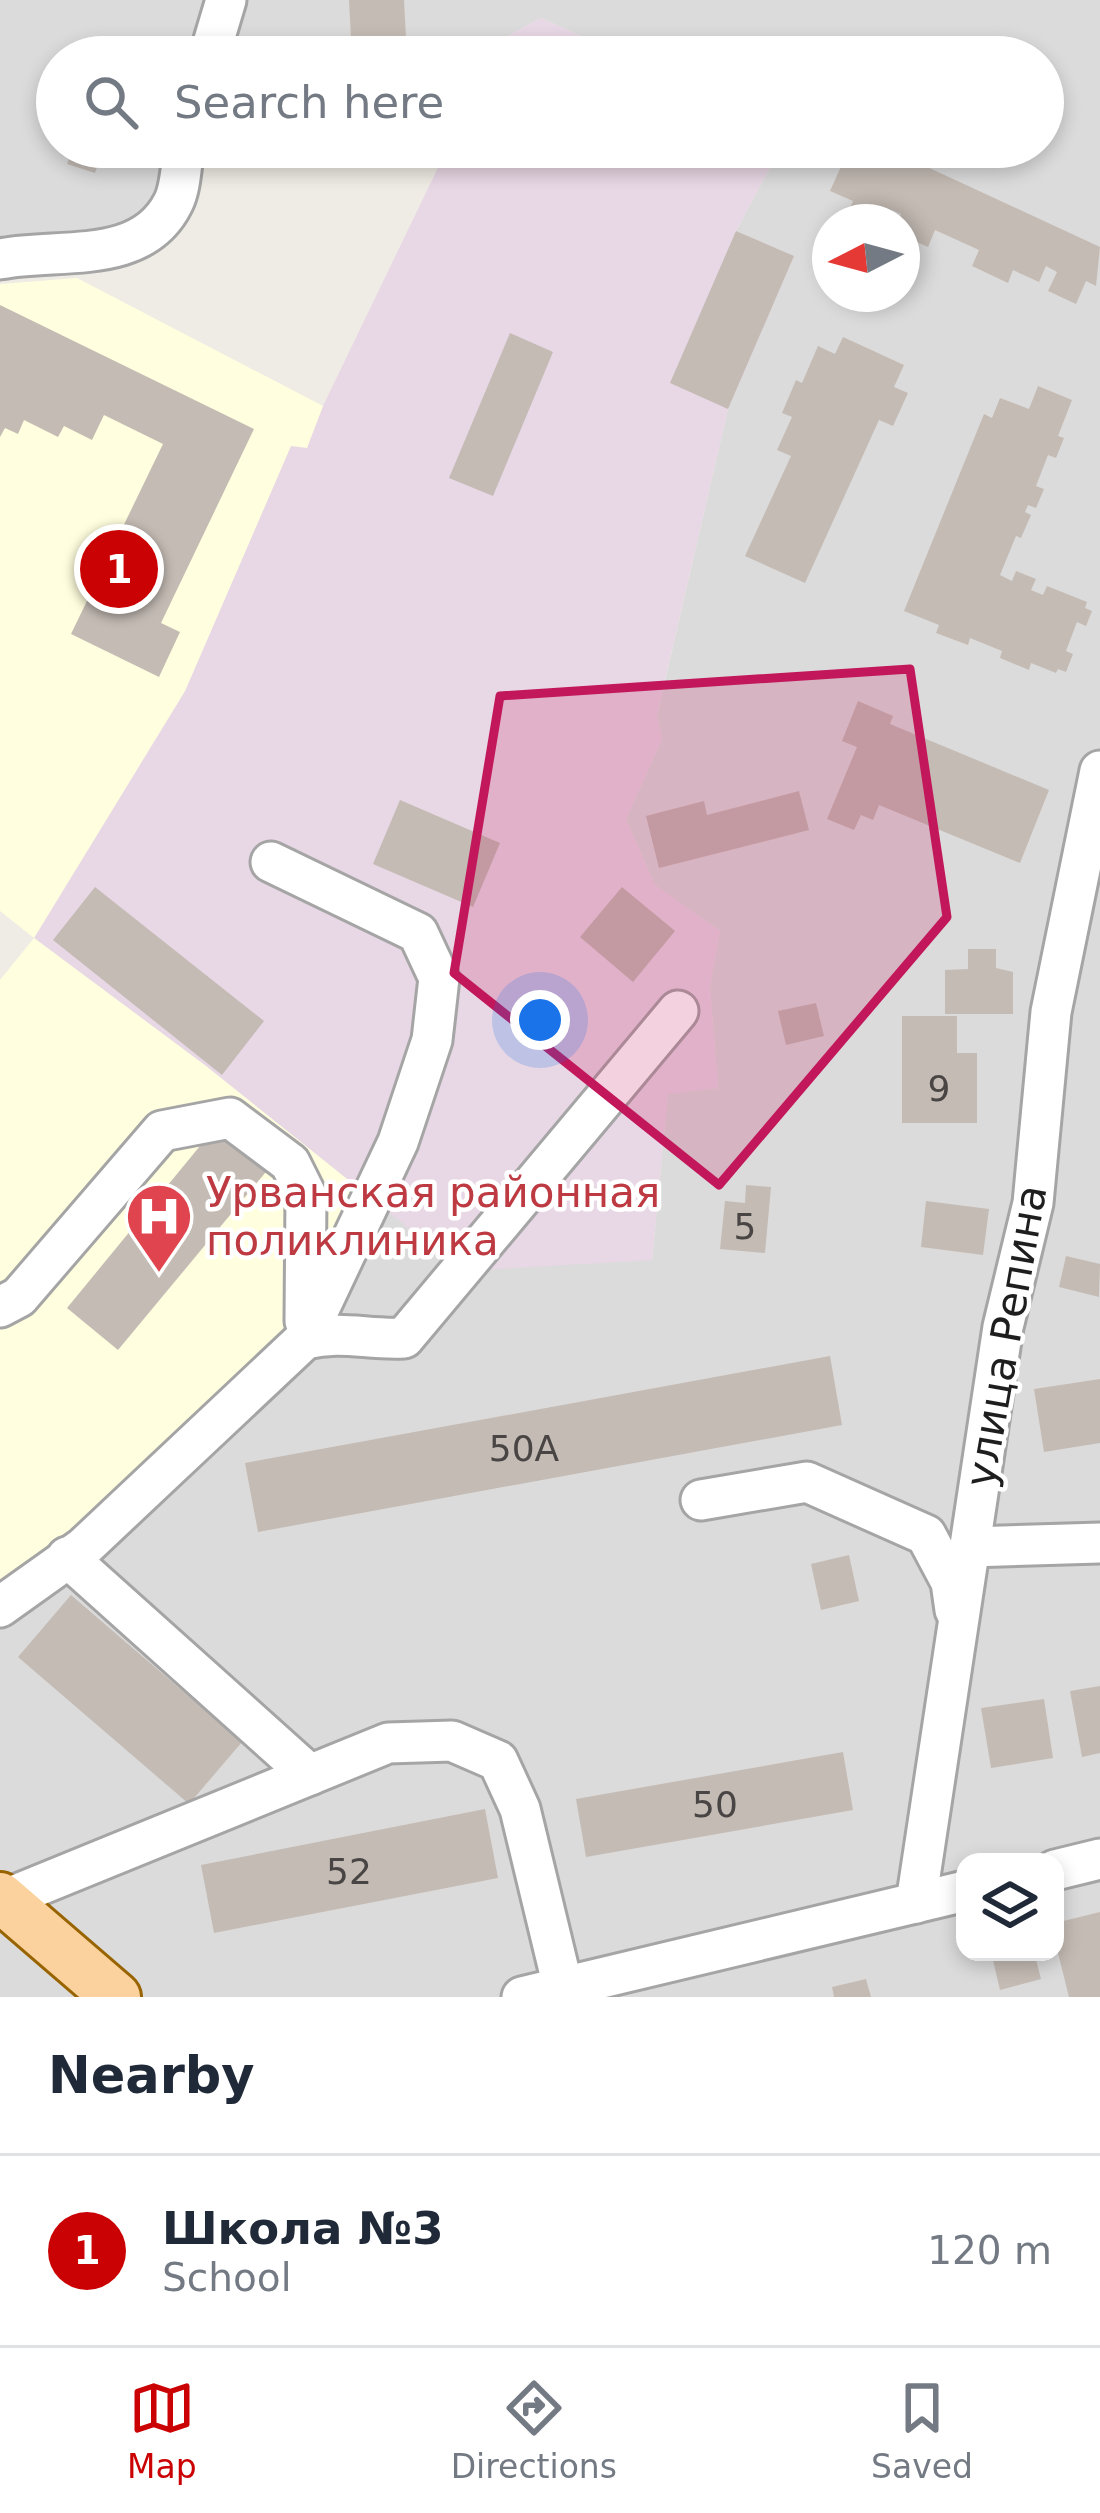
<!DOCTYPE html>
<meta charset="utf-8">
<style>
:root{--surface:#fff;--page:#f2f2f3;--text:#1f2937;--muted:#747a83;--line:#e0e1e3;--accent:#cb0203}
body{margin:0;font-family:"DejaVu Sans",sans-serif;background:var(--page);color:var(--text)}
.controls{position:absolute;right:36px;bottom:36px;display:grid;overflow:hidden;border-radius:24px;box-shadow:0 6px 18px #0003}
.controls button{width:108px;height:108px;display:grid;place-items:center;padding:0;border:0;border-bottom:3px solid var(--line);background:var(--surface);color:var(--text);font:60px sans-serif}
.compass{position:absolute;left:812px;top:204px;width:108px;height:108px;border-radius:50%;background:var(--surface);box-shadow:0 6px 18px #0003;rotate:264deg}
.you{position:absolute;left:540px;top:1020px;width:42px;height:42px;margin:-30px;border:9px solid #fff;border-radius:50%;background:#1a73e8;box-shadow:0 0 0 18px #1a73e833}
.badge{display:grid;place-items:center;width:78px;height:78px;border-radius:50%;background:var(--accent);color:#fff;font-size:39px;font-weight:700}
.pin{position:absolute;translate:-50% -50%;border:6px solid #fff;box-shadow:0 3px 12px #0006}
.list{margin:0;padding:0;list-style:none}
h2{display:flex;justify-content:space-between;align-items:center;height:156px;margin:0;padding:0 48px;font-size:51px}
h2 small{font-size:39px;font-weight:400;color:var(--muted)}
.list li{display:grid;grid-template-columns:78px 1fr auto;gap:36px;align-items:center;box-sizing:border-box;height:192px;padding:0 48px;border-top:3px solid var(--line)}
.list b{display:block;font-size:45px;white-space:nowrap}
.list p{margin:0;font-size:39px;white-space:nowrap;color:var(--muted)}
.list em{font-size:39px;font-style:normal;color:var(--muted)}
.icon{flex:none;width:66px;height:66px;fill:none;stroke:currentColor;stroke-width:2;stroke-linecap:round;stroke-linejoin:round}
.map{position:relative;flex:none;width:1100px;height:1997px;overflow:hidden}
.search{position:absolute;background:var(--surface);box-shadow:0 6px 18px #0003;left:36px;right:36px;top:36px;height:132px;display:flex;align-items:center;gap:30px;box-sizing:border-box;padding:0 42px;border-radius:66px;color:var(--muted);font-size:45px}
.sheet{height:348px;background:var(--surface)}
nav{display:flex;justify-content:space-around;align-items:center;box-sizing:border-box;height:168px;border-top:3px solid var(--line);background:var(--surface);font-size:33px;color:var(--muted)}
nav a{display:grid;justify-items:center;gap:6px}
nav .on{color:var(--accent)}
.map>svg:first-child{display:block}
.residential{fill:#dcdbdb;fill-rule:evenodd}
.industrial{fill:#e8d7e5}
.education{fill:#fffede}
.building{fill:#c4bbb4}
.lines{fill:none;stroke-linecap:round;stroke-linejoin:round}
.minor-casing{stroke:#a5a5a5;stroke-width:45}
.major-casing{stroke:#986401;stroke-width:54}
.minor{stroke:#fff;stroke-width:39}
.major{stroke:#fbd29e;stroke-width:48}
.marked{fill:#c2185b;fill-opacity:0.2;stroke:#c2185b;stroke-width:9;stroke-linejoin:round}
.labels{text-anchor:middle;dominant-baseline:central;stroke-width:9;stroke-linejoin:round;paint-order:stroke}
.number-label{font-size:36px;fill:#484544}
.health-label{font-size:42px;fill:#be3a42;stroke:#fff;text-anchor:start}
.street-label{font-size:42px;fill:#1e1e1e;stroke:#fff}
</style>
<div class="map">
<svg width="1100" height="1997" viewBox="0 0 1100 1997">
<rect width="100%" height="100%" fill="#efece5"/>
<path class="residential" d="M 0,0 L 1100,0 L 1100,1997 L 0,1997 L 0,1619 L 367,1195 L 652,1260 L 668,1093 L 718,1088 L 710,986 L 720,931 L 655,885 L 626,819 L 662,739 L 657,715 L 728,409 L 736,231 L 781,147 L 1043,147 L 1043,57 L 628,57 L 541,18 L 491,45 L 486,57 L 57,57 L 57,147 L 448,147 L 444,156 L 183,157 L 154,227 L 0,259 ZM 830,222 L 902,222 L 902,294 L 830,294 ZM 965,1862 L 1055,1862 L 1055,1952 L 965,1952 Z"/>
<g class="industrial">
<polygon points="541,18 628,57 486,57 491,45"/>
<polygon points="448,147 781,147 736,231 794,256 728,409 657,714 662,739 626,819 655,885 720,931 710,986 718,1088 668,1094 652,1260 462,1271 206,1066 34,938 185,691 291,445 307,447 323,406"/>
</g>
<polygon class="education" points="77,278 323,406 307,448 291,446 185,691 34,938 206,1066 367,1195 222,1432 0,1619 0,980 34,938 0,911 0,284"/>
<g class="building">
<polygon points="349,0 404,0 407,57 352,57"/>
<polygon points="73,147 104,147 95,173 67,164"/>
<polygon points="834,147 884,147 1100,247 1096,286 1086,281 1076,304 1048,291 1057,272 1046,266 1039,282 1013,270 1008,283 972,266 979,250 935,230 928,247 902,235 902,222 897,222 901,214 892,210 886,222 844,222 853,201 830,191 844,160 831,154"/>
<polygon points="736,231 794,256 728,409 670,383"/>
<polygon points="0,305 254,429 161,623 180,632 159,677 71,634 163,444 104,415 92,440 64,426 58,437 24,420 18,434 5,428 0,437"/>
<polygon points="510,333 553,352 493,496 449,478"/>
<polygon points="843,337 904,365 894,387 908,393 893,426 879,420 805,583 745,556 791,456 777,450 792,417 782,413 796,380 802,383 818,346 835,354"/>
<polygon points="1038,386 1072,400 1058,436 1064,438 1056,458 1048,455 1036,486 1044,489 1036,508 1028,505 1025,512 1031,515 1021,538 1016,536 1000,575 1012,581 1016,571 1036,579 1031,590 1043,595 1047,586 1087,602 1085,608 1092,611 1086,626 1077,622 1066,651 1073,654 1066,672 1058,669 1056,673 1031,663 1029,670 1000,658 1002,651 970,638 968,645 936,633 939,625 904,611 984,414 992,418 1000,398 1029,409"/>
<polygon points="858,701 893,716 890,724 1049,790 1020,863 879,805 873,820 861,815 854,830 827,819 857,747 842,741"/>
<polygon points="799,791 809,830 659,868 646,816 704,801 707,815"/>
<polygon points="400,800 500,843 473,907 373,864"/>
<polygon points="95,887 264,1021 222,1075 53,940"/>
<polygon points="622,887 675,931 633,982 580,937"/>
<polygon points="968,949 996,949 996,968 1013,972 1013,1014 945,1014 945,970 968,969"/>
<polygon points="816,1003 824,1036 786,1045 778,1011"/>
<polygon points="902,1016 957,1016 957,1053 977,1053 977,1123 902,1123"/>
<polygon points="218,1124 270,1167 118,1350 67,1308"/>
<polygon points="746,1185 771,1187 765,1253 720,1249 725,1201 745,1203"/>
<polygon points="926,1201 989,1209 983,1255 921,1247"/>
<polygon points="1066,1256 1100,1264 1099,1297 1059,1287"/>
<polygon points="830,1356 842,1425 258,1532 245,1463"/>
<polygon points="1100,1379 1100,1443 1044,1452 1034,1389"/>
<polygon points="849,1555 859,1601 821,1610 811,1564"/>
<polygon points="71,1595 242,1742 189,1804 18,1657"/>
<polygon points="1100,1686 1100,1753 1082,1757 1070,1691"/>
<polygon points="1044,1699 1053,1758 991,1768 981,1708"/>
<polygon points="843,1752 853,1810 586,1857 576,1799"/>
<polygon points="485,1809 498,1878 214,1933 201,1865"/>
<polygon points="1100,1912 1100,1997 1069,1997 1055,1941 1055,1923"/>
<polygon points="991,1952 1034,1952 1041,1979 1000,1990"/>
<polygon points="866,1979 871,1997 834,1997 832,1987"/>
</g>
<g class="lines">
<defs>
<g id="minor">
<polyline points="209,57 226,0"/>
<path d="M 0,259 C 57,247 141,267 173,203 C 181,188 181,164 184,147"/>
<polyline points="271,862 418,933 439,978 432,1040 398,1142 305,1339"/>
<polyline points="0,1307 19,1297 162,1131 230,1118 290,1163 306,1195 305,1321"/>
<polyline points="701,1500 807,1482 926,1535 951,1582 955,1610"/>
<polyline points="970,1547 1100,1543"/>
<polyline points="67,1557 310,1775"/>
<path d="M 0,1607 L 84,1547 L 305,1339 C 343,1330 366,1340 404,1338 L 678,1011"/>
<polyline points="1055,1870 1100,1859"/>
<polyline points="3,1900 388,1743 452,1741 498,1761 520,1809 563,1987"/>
<polyline points="916,1903 1003,1327 1033,1203 1051,1012 1100,771"/>
<polyline points="522,1997 965,1891"/>
</g>
<polyline id="major" points="0,1897 116,1997"/>
</defs>
<use href="#minor" class="minor-casing"/>
<use href="#major" class="major-casing"/>
<use href="#minor" class="minor"/>
<use href="#major" class="major"/>
</g>
<path class="marked" d="M 910,669 L 947,917 L 719,1185 L 454,973 L 500,696 Z"/>
<defs>
<symbol id="hospital-pin" viewBox="-11 -11 22 30"><path d="M0 17L-7.5 6A9.5 9.5 0 1 1 7.5 6Z" fill="#e0444e" stroke="#fff"/><path d="M-5-5h3v3.5h4V-5h3V5h-3V1.5h-4V5h-3Z" fill="#fff"/></symbol>
</defs>
<g fill-rule="evenodd">
<use href="#hospital-pin" x="121" y="1178" width="76" height="104"/>
</g>
<g class="labels">
<g class="number-label">
<text x="939" y="1088">9</text>
<text x="745" y="1226">5</text>
<text x="524" y="1448">50А</text>
<text x="715" y="1804">50</text>
<text x="349" y="1871">52</text>
</g>
<g class="health-label">
<text x="206" y="1192">Урванская районная<tspan x="206" dy="48">поликлиника</tspan></text>
</g>
<g class="street-label">
<text transform="translate(1006 1336) rotate(-80)">улица Репина</text>
</g>
</g>
</svg>
<div class="controls">
<button><svg class="icon" aria-label="layers" viewBox="0 0 24 24"><path d="M12 4l9 5-9 5-9-5zM3 14l9 5 9-5"/></svg></button>
</div>
<svg class="compass" viewBox="-18 -18 36 36"><path d="M0-13l5 13h-10z" fill="#e53935"/><path d="M0 13l5-13h-10z" fill="#747a83"/></svg>
<div class="you"></div>
<div class="pin badge" style="left:119px;top:569px">1</div>
<div class="search"><svg class="icon" aria-label="search" viewBox="0 0 24 24"><circle cx="10" cy="10" r="6"/><path d="M15 15l6 6"/></svg>Search here</div>
</div>
<section class="sheet">
<h2>Nearby<small></small></h2>
<ul class="list">
<li><span class="badge">1</span><div><b>Школа №3</b><p>School</p></div><em>120 m</em></li>
</ul>
</section>
<nav>
<a class="on"><svg class="icon" aria-label="map" viewBox="0 0 24 24"><path d="M3 6l6-2 6 2 6-2v14l-6 2-6-2-6 2zM9 4v14M15 6v14"/></svg>Map</a>
<a><svg class="icon" aria-label="directions" viewBox="0 0 24 24"><path d="M12 3l9 9-9 9-9-9zM9 14v-3h6M13 9l2 2-2 2"/></svg>Directions</a>
<a><svg class="icon" aria-label="saved" viewBox="0 0 24 24"><path d="M7 4h10v16l-5-4-5 4z"/></svg>Saved</a>
</nav>
